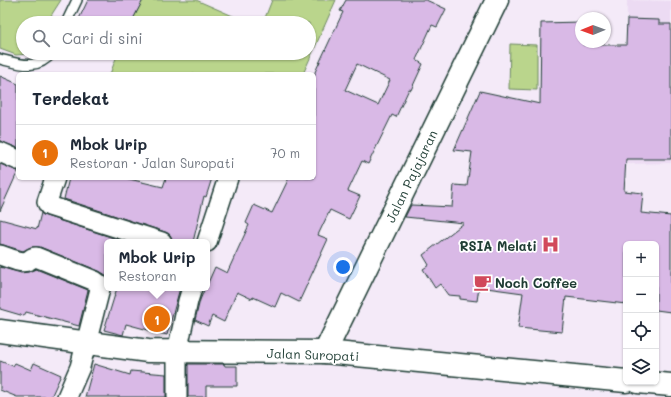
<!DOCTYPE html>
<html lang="id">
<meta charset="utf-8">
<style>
:root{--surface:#fff;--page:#f6f6f7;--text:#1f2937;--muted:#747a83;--line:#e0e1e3;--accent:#db2777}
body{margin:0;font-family:Mali,sans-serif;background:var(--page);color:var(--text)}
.controls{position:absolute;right:12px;bottom:12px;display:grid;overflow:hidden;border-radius:6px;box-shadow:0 1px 3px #0004}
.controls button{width:36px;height:36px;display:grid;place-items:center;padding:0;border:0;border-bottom:1px solid var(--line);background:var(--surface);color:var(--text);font:20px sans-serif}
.compass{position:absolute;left:575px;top:12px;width:36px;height:36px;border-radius:50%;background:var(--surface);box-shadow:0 1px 3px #0004;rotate:269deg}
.you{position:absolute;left:343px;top:267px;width:14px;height:14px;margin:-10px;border:3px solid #fff;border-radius:50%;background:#1a73e8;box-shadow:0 0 0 6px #1a73e833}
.badge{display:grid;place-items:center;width:26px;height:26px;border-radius:50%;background:var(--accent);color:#fff;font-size:13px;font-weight:700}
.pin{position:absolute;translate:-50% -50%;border:2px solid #fff;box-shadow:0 1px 4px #0006}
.popup{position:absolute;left:104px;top:239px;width:106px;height:52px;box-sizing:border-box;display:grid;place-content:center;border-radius:6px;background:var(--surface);filter:drop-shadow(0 1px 3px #0005);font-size:13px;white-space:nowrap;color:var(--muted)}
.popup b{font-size:15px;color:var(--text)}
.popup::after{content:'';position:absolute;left:50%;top:100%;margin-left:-8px;border:8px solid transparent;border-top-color:var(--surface)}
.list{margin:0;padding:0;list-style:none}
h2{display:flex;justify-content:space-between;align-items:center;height:52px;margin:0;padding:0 16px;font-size:17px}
h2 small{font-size:13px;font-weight:400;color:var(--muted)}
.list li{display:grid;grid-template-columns:26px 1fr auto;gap:12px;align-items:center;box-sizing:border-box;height:56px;padding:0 16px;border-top:1px solid var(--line)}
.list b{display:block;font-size:15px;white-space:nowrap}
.list p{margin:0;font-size:13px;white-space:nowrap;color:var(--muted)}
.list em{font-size:13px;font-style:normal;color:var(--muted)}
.icon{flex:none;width:22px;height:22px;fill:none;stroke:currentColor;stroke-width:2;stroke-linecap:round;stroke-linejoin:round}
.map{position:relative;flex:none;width:671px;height:397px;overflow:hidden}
.search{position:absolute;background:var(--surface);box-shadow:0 1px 3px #0004;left:16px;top:16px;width:300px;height:44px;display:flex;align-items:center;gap:10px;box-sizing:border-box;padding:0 14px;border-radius:22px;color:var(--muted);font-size:15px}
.panel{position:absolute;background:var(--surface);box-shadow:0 1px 3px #0004;left:16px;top:72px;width:300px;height:108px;border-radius:6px}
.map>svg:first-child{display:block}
.built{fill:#ecdbf3}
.green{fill:#bad58c;stroke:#6c8960}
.building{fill:#d9b9e6;stroke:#1f3d34;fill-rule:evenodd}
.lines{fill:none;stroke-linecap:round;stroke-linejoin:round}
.lane-casing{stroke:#1f3d34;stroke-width:12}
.street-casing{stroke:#1f3d34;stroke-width:22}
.secondary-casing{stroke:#1f3d34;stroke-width:25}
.lane{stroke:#fff;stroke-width:9}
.street{stroke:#fff;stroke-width:19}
.secondary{stroke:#fff;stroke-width:22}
.labels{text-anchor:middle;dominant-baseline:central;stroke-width:3.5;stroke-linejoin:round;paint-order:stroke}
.street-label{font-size:13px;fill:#1f3d34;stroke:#fff}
.poi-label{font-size:13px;font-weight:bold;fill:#1f3d34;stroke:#fff;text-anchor:end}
</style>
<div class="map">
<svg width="671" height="397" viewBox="0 0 671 397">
<rect width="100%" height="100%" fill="#f4eaf8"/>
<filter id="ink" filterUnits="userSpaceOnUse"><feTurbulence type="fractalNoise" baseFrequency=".025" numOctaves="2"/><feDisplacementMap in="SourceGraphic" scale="8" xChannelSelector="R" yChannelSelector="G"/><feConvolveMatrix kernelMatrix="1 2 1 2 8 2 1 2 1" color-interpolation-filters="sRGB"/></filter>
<g filter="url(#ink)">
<polygon class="built" points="627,0 671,1 671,163 626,164"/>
<g class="green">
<polygon points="0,0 61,0 52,14 48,23 23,23 23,53 32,53 30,54 16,55 0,49"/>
<polygon points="143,0 196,0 249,23 131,23"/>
<polygon points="272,0 336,0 303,74 110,74 118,53 309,53 309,23 263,23"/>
<polygon points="510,44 537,45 537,90 509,89"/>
</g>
<g class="building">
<polygon points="88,0 143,0 131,23 77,23"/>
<path d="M 346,0 L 426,0 L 446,9 L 437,27 L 432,25 L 416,60 L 423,64 L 411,90 L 409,89 L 396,117 L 392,115 L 368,164 L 362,161 L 348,191 L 360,196 L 349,219 L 330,210 L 318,235 L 328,239 L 299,302 L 281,293 L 275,307 L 253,297 L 252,299 L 237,292 L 224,322 L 212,316 L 208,326 L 195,320 L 200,300 L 205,288 L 207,288 L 207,285 L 215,267 L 227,273 L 249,225 L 246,223 L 254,205 L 272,213 L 289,178 L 314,178 L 314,76 L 315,76 L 315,72 L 343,12 L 340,11 ZM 357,64 L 390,80 L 378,105 L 345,90 Z"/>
<polygon points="627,19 659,20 659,24 671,24 671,159 626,159 624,191 643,193 641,213 671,216 671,312 656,310 656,244 626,244 626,304 566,297 562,332 518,328 523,293 479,287 477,301 460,299 460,296 448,295 440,284 435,288 423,269 429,265 423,255 464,223 405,217 411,205 452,207 454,185 467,186 472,152 454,150 480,91 540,104 541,23 581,22 581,42 583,42 583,45 626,45"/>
<polygon points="0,76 18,84 18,148 0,141"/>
<polygon points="0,164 18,171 0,211"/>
<polygon points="69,178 125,178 163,187 166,178 212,178 206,197 204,196 193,242 173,242 170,235 165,232 64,199"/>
<polygon points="41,213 46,216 126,242 107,242 107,272 106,275 99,271 40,247 31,247 23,251 0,244 0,219 37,229"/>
<polygon points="0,267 21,273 28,272 36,269 88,290 79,326 26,312 24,316 0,309"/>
<polygon points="117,288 180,288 167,335 126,324 123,335 104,330"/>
<polygon points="0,361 13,366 15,363 31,370 34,363 61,375 51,397 17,397 0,390"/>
<polygon points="94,364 130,375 131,371 166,374 166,397 85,397"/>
<polygon points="188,364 224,364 225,366 237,366 237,386 206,386 206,397 188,397"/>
</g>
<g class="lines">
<defs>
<g id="lane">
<polyline points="66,23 77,0"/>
<path d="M 0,59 C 20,64 37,71 52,53"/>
</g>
<g id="street">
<polyline points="0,152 18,160"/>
<polyline points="55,178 47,202 49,206 162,242"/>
<polyline points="207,242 228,178"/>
<path d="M 0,255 C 6,257 22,264 27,261 C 31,260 31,257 36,257 L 95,281 L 99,284 L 100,289 L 80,367 L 67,397"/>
<polyline points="177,397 177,352 188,301 192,288"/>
</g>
<g id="secondary">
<polyline points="0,331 148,351 325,352 626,381"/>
<polyline points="325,352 497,0"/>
<polyline points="638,382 671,385"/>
</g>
</defs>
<use href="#lane" class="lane-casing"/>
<use href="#street" class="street-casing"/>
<use href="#secondary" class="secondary-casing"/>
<use href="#lane" class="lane"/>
<use href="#street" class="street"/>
<use href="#secondary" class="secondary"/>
</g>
</g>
<defs>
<symbol id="hospital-bare" viewBox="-9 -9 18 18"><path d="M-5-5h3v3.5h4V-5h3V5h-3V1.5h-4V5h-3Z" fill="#d1495b" stroke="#fff" stroke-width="2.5" paint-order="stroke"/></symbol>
<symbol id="cafe-bare" viewBox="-9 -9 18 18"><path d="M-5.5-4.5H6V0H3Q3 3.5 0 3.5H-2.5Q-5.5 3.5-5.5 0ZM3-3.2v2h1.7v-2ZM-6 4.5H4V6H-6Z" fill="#d1495b" stroke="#fff" stroke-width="2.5" paint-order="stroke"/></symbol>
</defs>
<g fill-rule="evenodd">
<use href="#hospital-bare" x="538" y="232" width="25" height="25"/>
<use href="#cafe-bare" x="470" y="270" width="25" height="25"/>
</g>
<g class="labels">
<g class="street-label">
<text transform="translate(411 176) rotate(-64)">Jalan Pajajaran</text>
<text transform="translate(313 354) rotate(2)">Jalan Suropati</text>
</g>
<g class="poi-label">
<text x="537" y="245">RSIA Melati</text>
<text x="495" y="282" text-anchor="start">Noch Coffee</text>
</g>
</g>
</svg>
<div class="controls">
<button>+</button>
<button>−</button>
<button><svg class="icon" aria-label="locate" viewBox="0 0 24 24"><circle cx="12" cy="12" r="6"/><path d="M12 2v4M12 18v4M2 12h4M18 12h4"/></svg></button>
<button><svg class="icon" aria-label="layers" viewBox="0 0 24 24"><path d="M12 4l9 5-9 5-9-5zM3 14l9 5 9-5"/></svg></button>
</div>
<svg class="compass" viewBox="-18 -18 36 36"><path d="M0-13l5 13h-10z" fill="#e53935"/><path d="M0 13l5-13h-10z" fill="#747a83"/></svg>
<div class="you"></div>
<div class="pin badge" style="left:157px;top:319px;background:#e8710a">1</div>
<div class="popup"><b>Mbok Urip</b>Restoran</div>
<div class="search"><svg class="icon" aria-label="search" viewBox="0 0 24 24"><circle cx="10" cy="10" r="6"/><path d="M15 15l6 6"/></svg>Cari di sini</div>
<section class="panel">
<h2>Terdekat<small></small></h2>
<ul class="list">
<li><span class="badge" style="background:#e8710a">1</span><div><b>Mbok Urip</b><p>Restoran · Jalan Suropati</p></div><em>70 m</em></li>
</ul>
</section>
</div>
